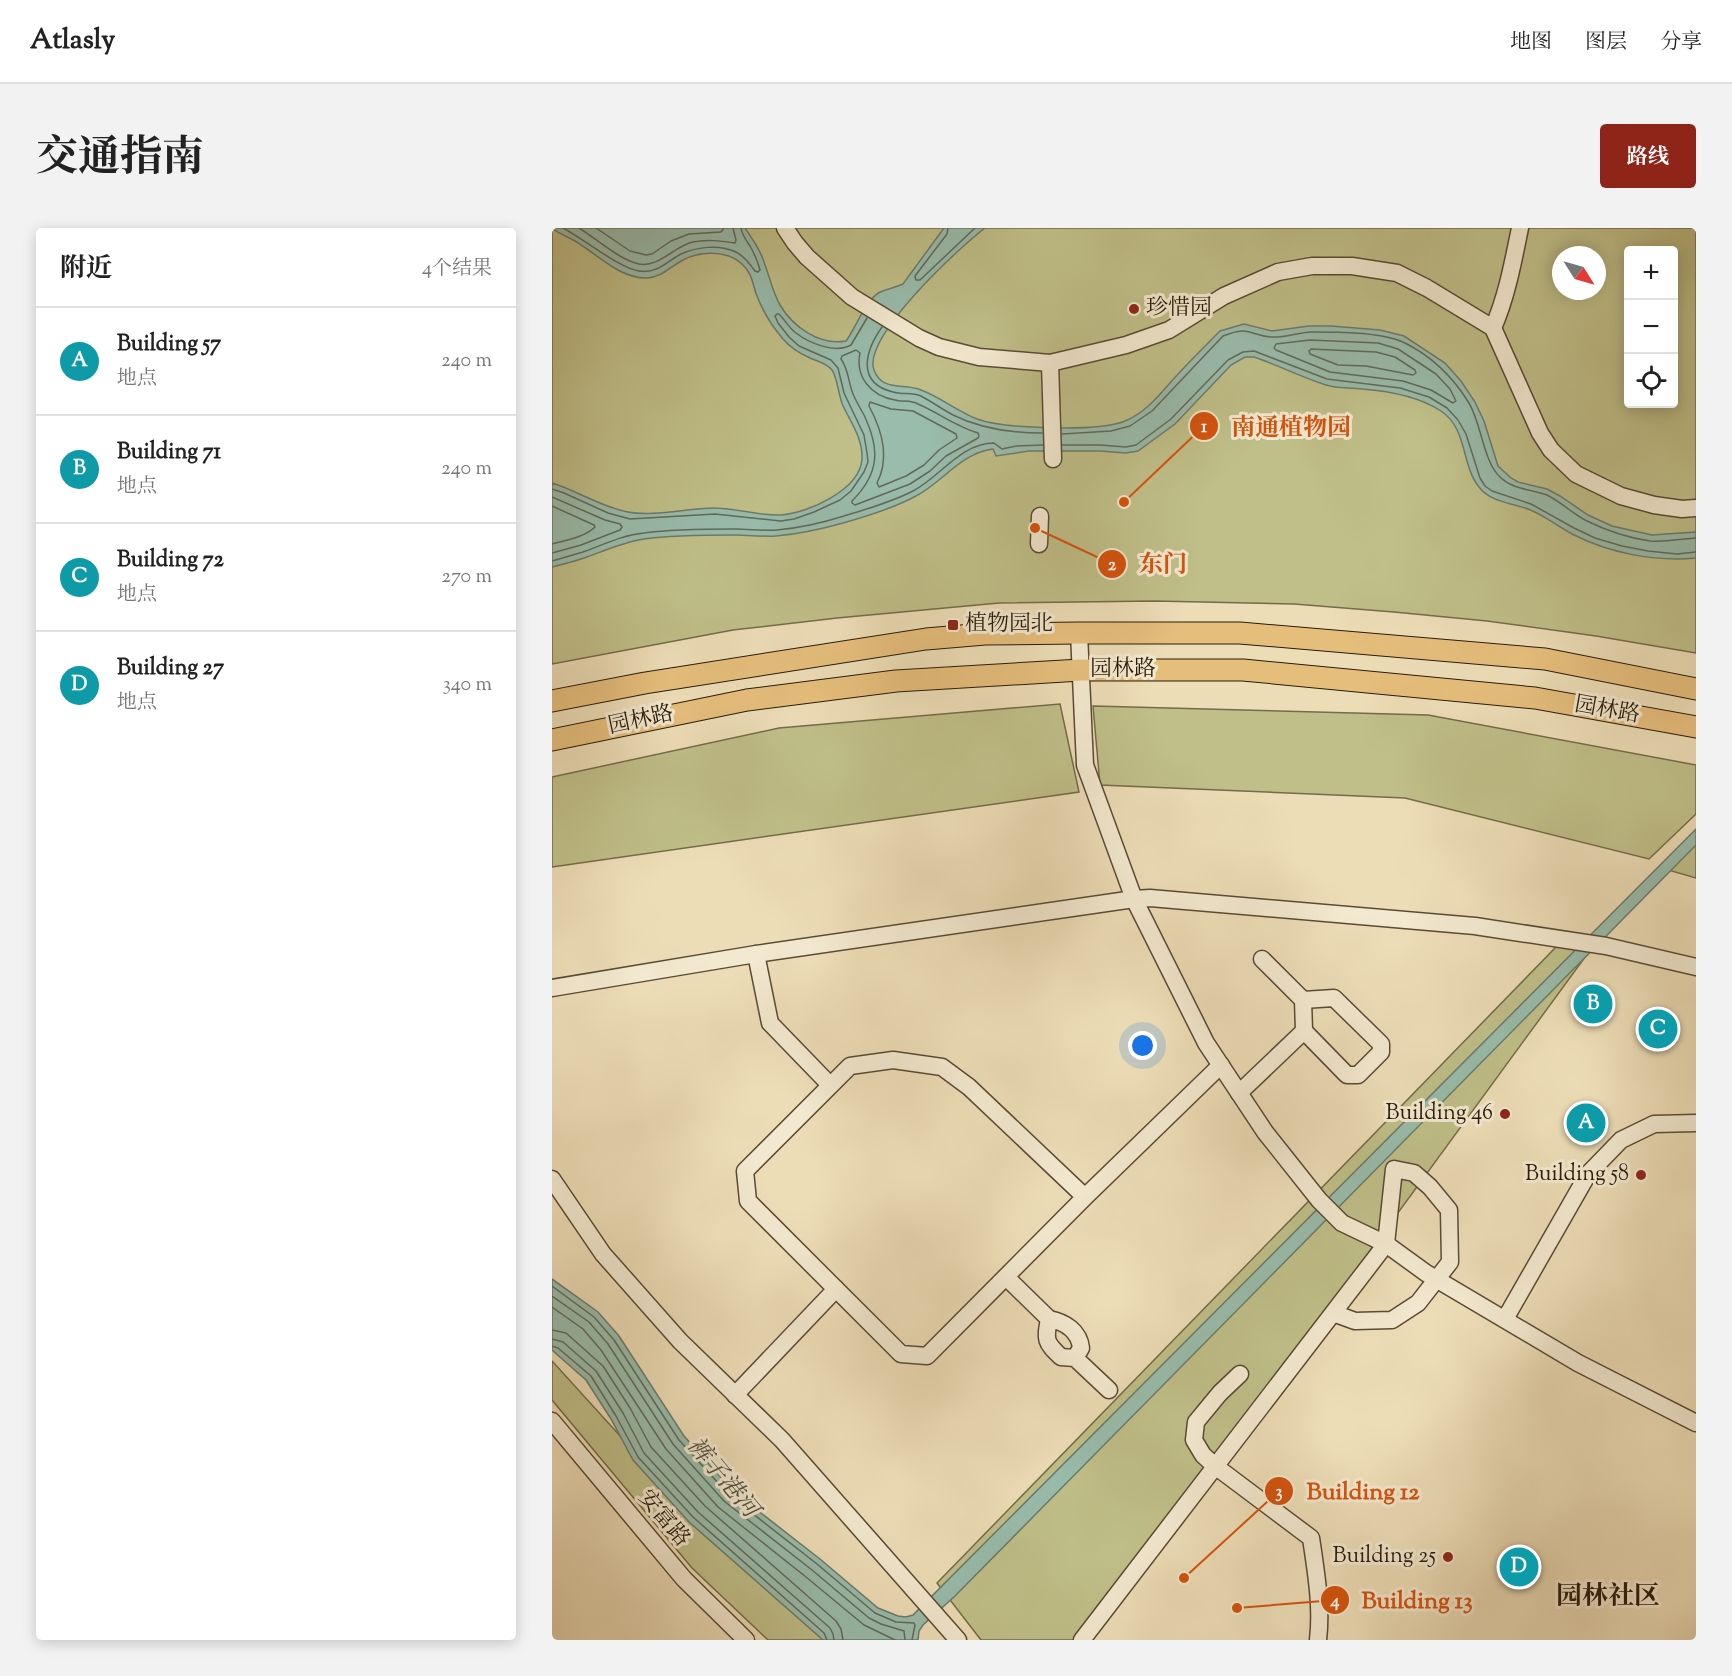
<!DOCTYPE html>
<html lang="zh">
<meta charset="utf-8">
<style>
:root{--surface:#fff;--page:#f2f2f2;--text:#222;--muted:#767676;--line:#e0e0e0;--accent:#8f2418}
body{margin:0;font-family:"Sorts Mill Goudy","Noto Serif SC",serif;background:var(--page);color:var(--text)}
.controls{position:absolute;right:18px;top:18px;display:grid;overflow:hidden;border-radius:6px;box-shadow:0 3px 15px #0003}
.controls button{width:54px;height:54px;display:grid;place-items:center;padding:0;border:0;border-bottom:2px solid var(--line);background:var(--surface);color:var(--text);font:30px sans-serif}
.compass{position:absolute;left:1000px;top:18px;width:54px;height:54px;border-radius:50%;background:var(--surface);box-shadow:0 3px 15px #0003;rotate:127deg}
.you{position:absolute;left:591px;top:818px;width:21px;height:21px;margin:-15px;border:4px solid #fff;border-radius:50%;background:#1a73e8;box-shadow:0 0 0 9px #1a73e833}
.badge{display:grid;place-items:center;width:39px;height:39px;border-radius:50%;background:var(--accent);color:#fff;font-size:20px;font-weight:700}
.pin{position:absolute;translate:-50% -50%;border:3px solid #fff;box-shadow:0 2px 6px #0006}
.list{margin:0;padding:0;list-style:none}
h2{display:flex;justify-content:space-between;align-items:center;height:78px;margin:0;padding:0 24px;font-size:26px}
h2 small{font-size:20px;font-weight:400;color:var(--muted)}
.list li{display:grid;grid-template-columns:39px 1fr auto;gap:18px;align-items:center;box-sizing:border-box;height:108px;padding:0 24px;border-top:2px solid var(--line)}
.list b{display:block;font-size:22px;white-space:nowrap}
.list p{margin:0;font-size:20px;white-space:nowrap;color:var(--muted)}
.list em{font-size:20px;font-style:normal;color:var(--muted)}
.icon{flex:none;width:33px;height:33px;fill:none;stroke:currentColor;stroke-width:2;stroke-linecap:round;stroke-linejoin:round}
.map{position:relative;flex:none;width:1144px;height:1412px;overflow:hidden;border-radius:6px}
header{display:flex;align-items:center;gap:36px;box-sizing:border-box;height:84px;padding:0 30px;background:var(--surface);border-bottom:2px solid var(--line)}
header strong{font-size:28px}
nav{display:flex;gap:33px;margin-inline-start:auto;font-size:21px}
.intro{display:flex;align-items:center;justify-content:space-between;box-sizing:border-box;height:144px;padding:0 36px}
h1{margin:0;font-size:42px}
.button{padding:15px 27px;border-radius:6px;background:var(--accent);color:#fff;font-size:21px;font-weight:700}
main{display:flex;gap:36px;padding:0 36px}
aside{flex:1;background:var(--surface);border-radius:6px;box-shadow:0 3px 15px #0003}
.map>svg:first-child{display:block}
.green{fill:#c0bf89;stroke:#746c49;stroke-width:1.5;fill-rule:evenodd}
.water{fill:#99bcac;stroke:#6c7b6b;stroke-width:1.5}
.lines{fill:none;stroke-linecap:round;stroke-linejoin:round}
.shore{stroke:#606b5a;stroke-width:1.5}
.minor-casing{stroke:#594b34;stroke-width:19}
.major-casing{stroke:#281a09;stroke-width:23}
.minor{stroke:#f3e9d0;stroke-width:16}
.major{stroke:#e6be7c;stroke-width:21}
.poi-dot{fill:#8f2418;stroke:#f3e9d0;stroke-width:2}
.labels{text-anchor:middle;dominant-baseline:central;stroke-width:6;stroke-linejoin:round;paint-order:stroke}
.poi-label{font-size:22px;fill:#281a09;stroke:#f3e9d0;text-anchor:end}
.street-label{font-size:22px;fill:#281a09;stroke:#f3e9d0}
.water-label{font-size:24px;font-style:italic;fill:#505342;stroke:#f3e9d0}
.quarter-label{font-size:26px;font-weight:bold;fill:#281a09;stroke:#f3e9d0}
.leader{fill:none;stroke:#d5530c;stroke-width:2}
.callout-dot{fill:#d5530c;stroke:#f3e9d0;stroke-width:2}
.mark-label{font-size:18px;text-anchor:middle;font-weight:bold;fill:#fff}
.callout-label{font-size:24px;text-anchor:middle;font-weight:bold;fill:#d5530c;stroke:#f3e9d0;stroke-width:6;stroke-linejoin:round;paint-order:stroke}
</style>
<header>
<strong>Atlasly</strong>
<nav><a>地图</a><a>图层</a><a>分享</a></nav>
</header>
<div class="intro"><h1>交通指南</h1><a class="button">路线</a></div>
<main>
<aside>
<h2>附近<small>4个结果</small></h2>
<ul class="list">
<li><span class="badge" style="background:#0f9aa8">A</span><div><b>Building 57</b><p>地点</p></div><em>240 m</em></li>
<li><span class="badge" style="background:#0f9aa8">B</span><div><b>Building 71</b><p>地点</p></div><em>240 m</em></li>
<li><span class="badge" style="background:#0f9aa8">C</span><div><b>Building 72</b><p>地点</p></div><em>270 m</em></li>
<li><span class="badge" style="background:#0f9aa8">D</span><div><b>Building 27</b><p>地点</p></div><em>340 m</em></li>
</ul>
</aside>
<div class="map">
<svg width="1144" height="1412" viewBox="0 0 1144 1412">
<rect width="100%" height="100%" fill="#edddb7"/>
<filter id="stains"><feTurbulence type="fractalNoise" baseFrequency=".00333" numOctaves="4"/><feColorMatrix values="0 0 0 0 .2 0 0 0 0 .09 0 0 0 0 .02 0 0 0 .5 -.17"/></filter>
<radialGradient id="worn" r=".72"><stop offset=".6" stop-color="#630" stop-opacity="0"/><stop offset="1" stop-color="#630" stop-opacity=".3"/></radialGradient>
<g class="green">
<path d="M 0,0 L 1144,0 L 1144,425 L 1044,408 L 935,393 L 842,384 L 742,376 L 603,373 L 447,375 L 285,390 L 181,402 L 0,436 ZM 1076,22 L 1122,22 L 1122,176 L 1076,176 ZM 1009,27 L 1045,27 L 1045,63 L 1009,63 Z"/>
<polygon points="508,476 527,564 0,639 0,549 227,500"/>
<polygon points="541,478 876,487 1144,537 1144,586 1097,631 853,570 548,557"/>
<polygon points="1144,607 1144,650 1109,640"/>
<polygon points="1047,710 671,1224 524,1412 429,1412 385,1355 1004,719"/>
<polygon points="0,1133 109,1253 290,1412 216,1412 140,1340 0,1172"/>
</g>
<g class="water">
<path d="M 0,0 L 193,0 C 201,12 209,23 213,37 C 218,50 221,65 228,77 C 241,99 268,118 294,113 C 304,100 313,72 328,64 C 335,61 342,60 351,56 L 392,0 L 433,0 C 408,19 310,109 322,142 C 330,164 352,155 369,162 C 388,169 405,183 425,191 C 452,201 547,204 573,193 C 596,184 611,162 627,145 C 640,131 654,117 668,103 L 692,96 L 720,103 L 757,98 L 779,98 L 828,102 L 852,108 L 893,135 L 909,153 L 923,174 L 932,193 L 946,238 L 959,250 L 966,254 L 995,261 L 1008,268 L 1036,287 L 1060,298 L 1100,307 L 1144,304 L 1144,330 C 1103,334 1057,325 1020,306 C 1005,298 992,287 976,281 C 960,275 938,274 927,259 C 909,237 916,201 889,183 C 866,168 837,163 810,161 C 798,159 786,161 774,157 C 749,149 726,137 702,129 L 693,129 L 679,137 L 623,196 L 586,223 L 574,225 L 548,223 L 477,223 L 444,228 L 441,221 C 409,225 391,254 364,268 C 342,280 316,288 291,295 C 270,301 247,306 224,308 C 211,309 197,307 183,307 C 153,307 121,307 92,311 C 72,314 54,322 35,329 C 24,333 12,336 0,339 L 0,255 C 26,263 49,279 76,284 C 101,289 136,280 162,280 C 184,280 207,288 229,287 C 256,285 308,262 310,231 C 311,212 300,196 292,180 C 286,169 286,150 280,142 C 275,135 264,133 256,129 C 247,125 238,119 231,111 C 220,98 211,84 205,68 C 200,56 201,46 190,36 C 175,22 148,23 131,32 C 118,39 110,49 95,50 C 68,51 45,26 23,13 C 16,9 6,5 0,0 Z"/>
<polygon points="1144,601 1144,617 403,1368 371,1397 367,1403 366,1412 271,1412 137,1294 81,1232 59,1191 34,1152 0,1122 0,1051 46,1084 67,1108 132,1208 182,1264 268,1331 326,1380 346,1388 354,1389 361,1387"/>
</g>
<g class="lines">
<g class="shore">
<path d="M 11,0 C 32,11 67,40 87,43 C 106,46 115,33 129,26 C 145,19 167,16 184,24 C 192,28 198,36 203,43 L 206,44 L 208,42 C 206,34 202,25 198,18 C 194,12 190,7 189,0"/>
<path d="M 27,0 C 45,11 66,31 87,36 C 107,40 122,18 141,14 C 155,11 169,13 183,15 L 184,12 L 181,0"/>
<polyline points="44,0 78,23 94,27 100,26 119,13 137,6 169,4 172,0"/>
<polyline points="396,0 395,6 363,48 364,52 368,52 423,0"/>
<path d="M 330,99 C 313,123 304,155 341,164 C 350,167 360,164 369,168 C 380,174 390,181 401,187 C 429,201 459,205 490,205"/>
<polygon points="758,112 826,115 846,121 884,146 898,161 904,173 901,175 879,162 851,153 778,144 724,122 722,120 724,116"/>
<polygon points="759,121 824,124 843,129 863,142 864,145 861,147 814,138 786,137 758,126 757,123"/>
<path d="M 304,122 L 308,125 C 303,149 319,168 343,172 C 350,174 359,172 366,176 C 387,185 403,198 426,205 L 427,208 L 426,210 L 394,228 L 378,243 L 358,256 L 303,277 L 300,275 L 300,273 C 328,245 328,221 312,187 C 308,180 304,173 301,166 C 296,154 297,142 289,131 L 290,128 Z"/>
<path d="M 318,174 L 339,181 L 361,183 L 404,206 L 405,210 L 387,222 L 372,237 L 354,248 L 327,259 L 325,255 C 338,230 330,202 317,178 Z"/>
<path d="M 510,206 L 559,203 L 578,198 L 600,183 L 671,108 C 698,97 696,107 719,109 C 733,110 747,104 760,104 C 785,104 828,104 851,114 C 878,127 901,149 917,175 C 930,197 931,234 949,250 C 962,262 980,261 995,267 C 1009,274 1020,285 1033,292 C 1053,302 1077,310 1098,313 C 1113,314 1130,311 1144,310"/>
<polyline points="510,217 548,217 574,219 584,217 619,191 676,132 691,124 702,123 775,151 848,160 877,169 895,180 906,192 914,206 928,250 933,258 940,263 979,276 1022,300 1043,310 1070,318 1096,323 1125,326 1144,324"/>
<path d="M 0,261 L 12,265 L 56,285 L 78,291 L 163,286 L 229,293 L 242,291 L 262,284 L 288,272 L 299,263 L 312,244 L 316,234 L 315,225 L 312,207 L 292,165 L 286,140 L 279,132 L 247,118 L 237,109 L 226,95 L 223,88 L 225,86 L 227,86 C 233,92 237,100 244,105 C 257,115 283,126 299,117 L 315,90"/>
<polyline points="0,269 53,292 68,296 70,299 68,302 29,317 0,325"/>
<path d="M 0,278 L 42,297 L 43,299 C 33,309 14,312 0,316"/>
<path d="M 0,333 C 10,330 21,327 31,324 C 51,317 70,307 92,305 C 122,301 153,301 183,301 C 197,301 211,303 225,302 C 247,300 270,295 292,288 C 315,281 340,274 361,263 C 388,249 409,215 442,215 L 450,221 L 464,218 L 491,217"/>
<polyline points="0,1058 42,1089 62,1112 127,1212 178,1268 265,1336 323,1385 344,1394 362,1395 363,1397 360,1412"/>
<polyline points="0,1068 37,1094 56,1116 121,1216 172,1273 260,1342 317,1390 329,1396 352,1403 353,1412"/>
<polyline points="0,1079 31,1101 49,1122 114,1221 166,1279 254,1349 312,1397 343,1412"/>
<polyline points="0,1102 14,1105 51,1138 78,1180 99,1219 153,1278 284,1393 289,1401 291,1412"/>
<polyline points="0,1111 11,1114 44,1143 71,1185 92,1225 146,1284 278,1400 281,1406 282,1412"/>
<polyline points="0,1118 6,1120 39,1148 64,1188 86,1229 141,1289 272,1405 275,1412"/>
</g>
<defs>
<g id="minor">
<polyline points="233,0 243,15 255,29 300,69 367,110 387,119 427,129 498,135 574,117 617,102 672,68 726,44 760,38 800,38 845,45 875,60 941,100 988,205 999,222 1024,246 1069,268 1102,277 1130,281 1144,280"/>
<path d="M 941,100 C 955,68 961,34 968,0"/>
<polyline points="498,135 501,231"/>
<polyline points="487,316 488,288"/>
<polyline points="527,405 533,537 582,671 654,815 713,904 767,972 790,995 834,1016 874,1045 1026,1135 1144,1195"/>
<polyline points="204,726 218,795 278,857"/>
<polyline points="0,760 204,726 582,671 598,670 923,698 1054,718 1144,739"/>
<polyline points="751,772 782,770 829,816 829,824 806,847 795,847 752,803"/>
<polyline points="687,865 752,803 751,772 710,731"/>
<polyline points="0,951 51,1026 128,1113 230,1212 406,1412"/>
<polyline points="533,969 417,859 390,839 341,832 298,838 193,943 196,973 349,1126 375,1128 533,969 669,837"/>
<polyline points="454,1049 497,1091"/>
<polyline points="953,1091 1036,946 1069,912 1102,896 1144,895"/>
<path d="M 523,1130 L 529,1120 C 527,1103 513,1094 497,1091 C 493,1112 493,1114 509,1129 L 523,1130 L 557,1162"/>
<path d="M 688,1146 L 668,1165 L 644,1194 L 642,1212 L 651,1227 L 663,1238 L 759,1310 C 764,1344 770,1378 766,1412"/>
<polyline points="183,1167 284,1061"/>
<polyline points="0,1193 132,1351 194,1412"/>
<polyline points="530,1412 834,1016 842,941 862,945 878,959 897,982 898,1034 866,1075 840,1092 803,1093 781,1085"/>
</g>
<g id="major">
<polyline points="0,473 93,455 374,411 433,406 527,405 688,405 993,431 1144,461"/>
<polyline points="0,512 195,472 344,453 529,442 691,442 983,470 1144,499"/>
</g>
</defs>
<use href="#minor" class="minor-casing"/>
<use href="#major" class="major-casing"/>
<use href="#minor" class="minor"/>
<use href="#major" class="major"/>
</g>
<g class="poi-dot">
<circle cx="582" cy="81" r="6"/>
<rect x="395" y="391" width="12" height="12" rx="3"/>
<circle cx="953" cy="886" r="6"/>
<circle cx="1089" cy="947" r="6"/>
<circle cx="896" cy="1329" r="6"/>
</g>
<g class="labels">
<g class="poi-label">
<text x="594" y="81" text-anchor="start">珍惜园</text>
<text x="413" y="397" text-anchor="start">植物园北</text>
<text x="941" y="886">Building 46</text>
<text x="1077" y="947">Building 58</text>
<text x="884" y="1329">Building 25</text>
</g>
<g class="street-label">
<text x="571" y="442">园林路</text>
<text transform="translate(1055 483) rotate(10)">园林路</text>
<text transform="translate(89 493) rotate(-12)">园林路</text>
<text transform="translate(111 1291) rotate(50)">安富路</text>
</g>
<g class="water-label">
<text transform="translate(170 1250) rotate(50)">裤子港河</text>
</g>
<g class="quarter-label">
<text x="1056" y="1369">园林社区</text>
</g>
</g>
<path class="leader" d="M572 274L652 198M483 300L560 336M632 1350L727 1263M685 1380L783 1372"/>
<g class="callout-dot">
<circle cx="572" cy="274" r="6"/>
<circle cx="483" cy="300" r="6"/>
<circle cx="632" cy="1350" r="6"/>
<circle cx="685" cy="1380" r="6"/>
<circle cx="652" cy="198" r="15"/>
<circle cx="560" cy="336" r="15"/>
<circle cx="727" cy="1263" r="15"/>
<circle cx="783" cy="1372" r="15"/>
</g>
<g class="mark-label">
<text x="652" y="204">1</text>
<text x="560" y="342">2</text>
<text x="727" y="1269">3</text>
<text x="783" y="1378">4</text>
</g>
<g class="callout-label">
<text x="739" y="207">南通植物园</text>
<text x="611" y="344">东门</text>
<text x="811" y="1271">Building 12</text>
<text x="865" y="1380">Building 13</text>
</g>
<rect width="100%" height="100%" filter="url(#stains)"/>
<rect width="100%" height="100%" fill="url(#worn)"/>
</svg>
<div class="controls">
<button>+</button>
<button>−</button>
<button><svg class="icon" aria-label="locate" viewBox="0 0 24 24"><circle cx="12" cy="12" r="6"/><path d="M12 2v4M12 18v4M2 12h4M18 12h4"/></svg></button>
</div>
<svg class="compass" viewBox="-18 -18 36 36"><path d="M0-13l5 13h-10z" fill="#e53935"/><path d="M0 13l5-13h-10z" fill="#767676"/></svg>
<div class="you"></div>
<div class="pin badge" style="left:1034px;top:895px;background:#0f9aa8">A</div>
<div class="pin badge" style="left:1041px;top:776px;background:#0f9aa8">B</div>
<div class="pin badge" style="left:1106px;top:801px;background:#0f9aa8">C</div>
<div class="pin badge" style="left:967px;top:1339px;background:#0f9aa8">D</div>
</div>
</main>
